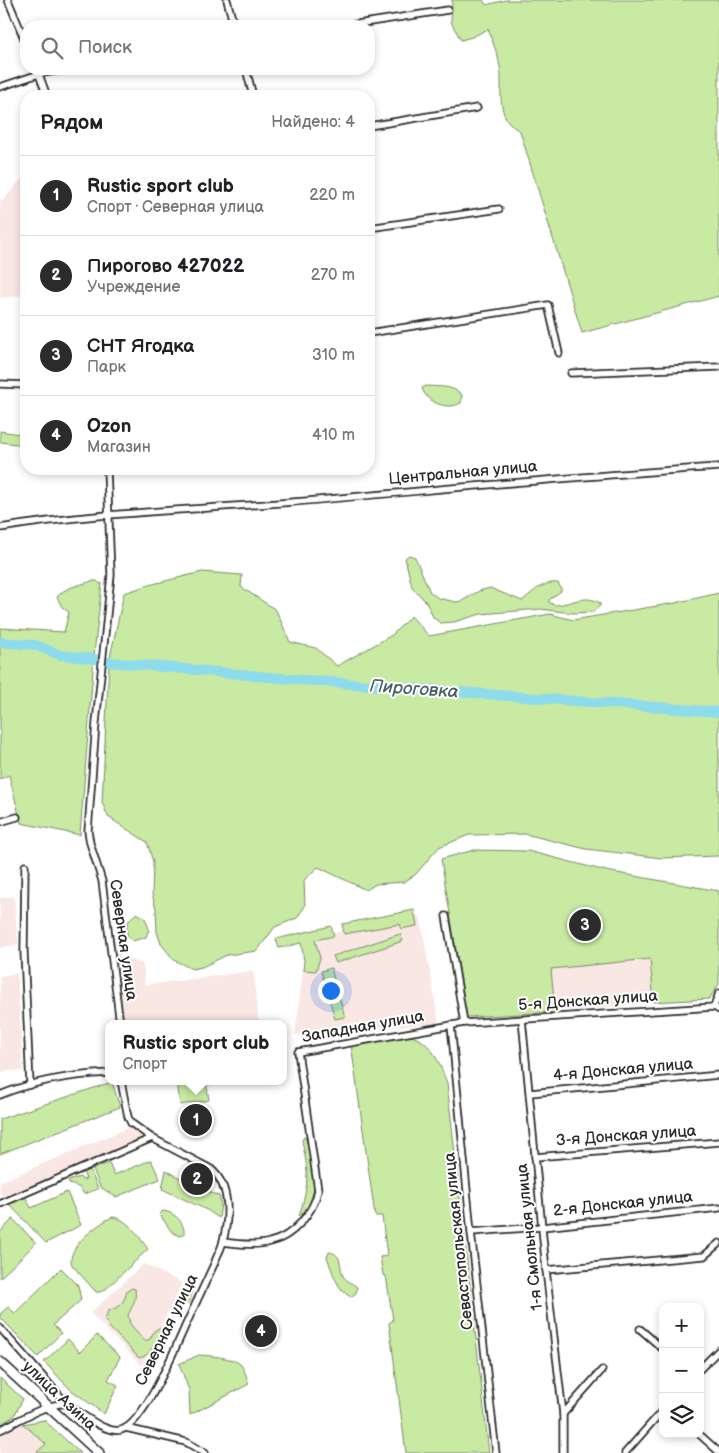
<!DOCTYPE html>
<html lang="ru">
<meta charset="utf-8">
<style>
:root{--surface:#fff;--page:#f6f6f6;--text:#202124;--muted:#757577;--line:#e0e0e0;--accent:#2b2b2b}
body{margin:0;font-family:"Balsamiq Sans",sans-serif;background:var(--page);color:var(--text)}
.controls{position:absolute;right:15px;bottom:15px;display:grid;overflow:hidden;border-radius:10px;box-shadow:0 2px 8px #0003}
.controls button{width:45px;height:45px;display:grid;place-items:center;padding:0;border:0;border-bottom:1px solid var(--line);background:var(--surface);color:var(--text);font:25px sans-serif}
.you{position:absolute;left:330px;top:990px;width:18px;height:18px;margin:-12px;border:4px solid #fff;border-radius:50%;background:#1a73e8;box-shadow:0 0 0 8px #1a73e833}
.badge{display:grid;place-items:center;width:32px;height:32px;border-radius:50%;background:var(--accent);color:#fff;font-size:16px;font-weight:700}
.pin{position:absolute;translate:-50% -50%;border:2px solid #fff;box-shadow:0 1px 5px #0006}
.popup{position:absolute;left:105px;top:1020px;width:182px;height:65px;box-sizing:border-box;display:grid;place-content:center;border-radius:10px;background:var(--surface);filter:drop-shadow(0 1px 4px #0005);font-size:16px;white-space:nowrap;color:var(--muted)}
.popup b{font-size:19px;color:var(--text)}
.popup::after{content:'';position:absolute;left:50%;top:100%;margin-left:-10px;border:10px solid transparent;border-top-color:var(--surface)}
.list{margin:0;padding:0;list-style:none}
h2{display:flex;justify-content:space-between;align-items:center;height:65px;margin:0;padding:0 20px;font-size:21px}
h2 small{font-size:16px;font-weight:400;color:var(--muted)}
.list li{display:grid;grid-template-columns:32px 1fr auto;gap:15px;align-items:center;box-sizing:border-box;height:80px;padding:0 20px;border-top:1px solid var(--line)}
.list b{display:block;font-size:19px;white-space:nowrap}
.list p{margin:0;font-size:16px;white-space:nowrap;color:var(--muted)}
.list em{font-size:16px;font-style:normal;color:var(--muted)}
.icon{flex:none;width:28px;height:28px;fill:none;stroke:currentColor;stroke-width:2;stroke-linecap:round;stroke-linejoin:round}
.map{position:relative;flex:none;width:719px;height:1453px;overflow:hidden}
.search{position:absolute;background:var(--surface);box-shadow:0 2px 8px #0003;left:20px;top:20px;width:355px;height:55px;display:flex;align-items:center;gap:12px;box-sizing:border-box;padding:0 18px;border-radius:20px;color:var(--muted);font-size:19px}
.panel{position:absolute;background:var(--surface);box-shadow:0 2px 8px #0003;left:20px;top:90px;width:355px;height:385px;border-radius:20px}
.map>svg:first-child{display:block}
.built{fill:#f9e7e4}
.green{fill:#c8eaa3;stroke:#7a8a67}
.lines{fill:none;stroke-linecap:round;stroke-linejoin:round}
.river{stroke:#8ddbec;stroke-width:10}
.minor-casing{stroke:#2b2b2b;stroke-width:9}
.primary-casing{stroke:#2b2b2b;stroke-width:12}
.minor{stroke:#fff;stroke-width:5.5}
.primary{stroke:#fff;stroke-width:9}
.labels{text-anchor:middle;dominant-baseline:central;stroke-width:4;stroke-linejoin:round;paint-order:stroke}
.street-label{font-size:16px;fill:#2b2b2b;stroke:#fff}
.water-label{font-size:18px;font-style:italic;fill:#486065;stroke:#fff}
</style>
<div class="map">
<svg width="719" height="1453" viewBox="0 0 719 1453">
<rect width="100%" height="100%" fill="#fff"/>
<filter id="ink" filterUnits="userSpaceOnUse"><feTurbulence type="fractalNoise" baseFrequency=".02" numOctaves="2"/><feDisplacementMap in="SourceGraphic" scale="10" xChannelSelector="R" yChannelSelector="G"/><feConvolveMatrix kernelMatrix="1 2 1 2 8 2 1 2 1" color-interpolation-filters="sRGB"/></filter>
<g filter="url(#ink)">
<g class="built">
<polygon points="26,174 26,295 0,298 0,199 2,201"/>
<polygon points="14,896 18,944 0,948 0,898"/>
<polygon points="420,915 439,1023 295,1035 307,938"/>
<polygon points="112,952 143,964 145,985 253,971 259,1024 119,1024"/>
<polygon points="650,959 654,1002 555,1012 551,969"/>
<polygon points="17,973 23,1071 7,1071 0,1073 0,976"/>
<polygon points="130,1127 142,1138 4,1198 0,1193 0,1182"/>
<polygon points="144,1264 182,1283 142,1366 90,1313"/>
<polygon points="0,1421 8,1428 23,1424 47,1444 36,1453 0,1453"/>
</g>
<g class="green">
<path d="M 452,0 L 483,0 L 486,5 L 506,0 L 719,0 L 719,296 L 582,333 L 520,131 C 493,117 504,89 500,67 C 498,54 492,41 488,29 L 472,37 L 461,40 L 451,22 Z"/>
<path d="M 426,386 C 438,387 453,385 462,395 L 461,403 C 447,411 426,402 422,388 Z"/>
<polygon points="0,431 26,435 26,445 0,442"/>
<path d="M 409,555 L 415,557 L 430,592 L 438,598 L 456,602 L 462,601 L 479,591 L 490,588 L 522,601 C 533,592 543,581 558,583 L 561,588 L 561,591 L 549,600 L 549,602 L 554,605 C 569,605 585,593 600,603 L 600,606 L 593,612 L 572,613 L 540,609 L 481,614 L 454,622 L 440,623 L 433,617 L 426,602 L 412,587 L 405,558 Z"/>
<polygon points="202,572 242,575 241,587 276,610 290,642 316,648 337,666 392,635 411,616 429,636 550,614 573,620 675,603 719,593 719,856 662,858 586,849 525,834 469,835 439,847 416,874 404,882 376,884 366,890 318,867 304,880 305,906 297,918 275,927 257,951 227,955 202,967 192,969 174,960 161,944 157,932 156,909 152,894 153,862 147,842 108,817 102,802 109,662 124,593 149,585"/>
<path d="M 92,581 L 97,581 L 100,584 L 102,583 L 95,645 L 80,835 L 21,823 L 9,775 L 0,779 L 0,628 L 64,632 L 69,612 L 62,607 L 57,597 C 64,587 81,585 92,581 Z"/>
<polygon points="474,850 528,851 606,871 719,891 719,984 709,999 654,1002 650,959 551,969 555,1012 467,1017 441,859"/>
<polygon points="414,910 417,926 401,929 400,924 344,934 342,924"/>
<path d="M 137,913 L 145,918 L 149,929 L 146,937 L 133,941 L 128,937 C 124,926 128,919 137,913 Z"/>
<polygon points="331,926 334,936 315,940 320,958 316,971 303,970 304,961 301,943 279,948 276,939"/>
<polygon points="400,934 403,941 336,963 333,956"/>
<polygon points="331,968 345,1017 335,1019 321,971"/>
<path d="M 411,1036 C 433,1042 439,1063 447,1083 L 489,1453 L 406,1453 L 389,1323 L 393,1320 L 386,1276 L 383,1275 L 380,1257 L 387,1256 L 382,1216 L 375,1216 L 351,1044 Z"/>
<polygon points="177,1081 206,1081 209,1100 180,1105"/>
<polygon points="112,1082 120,1107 0,1154 0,1119"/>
<path d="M 305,1137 C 314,1159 322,1200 302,1218 L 299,1216 C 309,1185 309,1173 302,1141 L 303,1138 Z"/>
<polygon points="151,1160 160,1179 116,1197 100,1187 93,1169 109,1163 114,1175"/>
<polygon points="90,1169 98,1189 84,1194 79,1187 69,1184 68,1181 80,1177 82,1180 86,1179 83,1172"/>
<polygon points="166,1170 196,1187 219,1196 221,1204 219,1218 207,1210 162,1189"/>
<polygon points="67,1192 81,1225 46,1243 8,1203 25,1196 31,1208"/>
<path d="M 163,1211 C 174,1212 185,1222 184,1234 L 179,1236 L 171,1231 L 160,1215 L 161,1212 Z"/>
<path d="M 112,1217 C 128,1218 139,1237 148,1249 L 106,1289 L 100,1292 L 96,1292 L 72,1265 C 65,1248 98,1224 112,1217 Z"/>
<polygon points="13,1219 36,1243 0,1278 0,1232"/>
<path d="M 329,1252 C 343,1254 339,1266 343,1276 C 346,1281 353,1284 357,1287 L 356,1293 L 351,1297 C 337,1291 332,1270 327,1257 Z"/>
<polygon points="61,1268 78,1285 81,1300 53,1325 61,1333 38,1357 0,1317 0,1314 8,1307 15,1313"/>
<path d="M 188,1285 L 190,1286 C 193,1293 192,1297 188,1303 L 180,1304 L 178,1299 L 182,1288 Z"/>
<path d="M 132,1288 L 135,1289 C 137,1299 132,1307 128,1315 L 130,1324 L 145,1341 L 150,1339 L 154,1331 L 159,1328 L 161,1329 C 159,1339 150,1357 139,1358 L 110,1328 L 105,1320 L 108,1311 C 120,1307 124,1303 127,1291 Z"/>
<polygon points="97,1335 120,1357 108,1380 118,1385 104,1414 70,1389 44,1362 68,1339 80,1352"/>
<path d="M 199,1355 C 210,1356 234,1357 241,1365 C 245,1370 247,1379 249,1384 L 190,1415 L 189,1390 L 179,1364 Z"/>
<polygon points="0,1378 23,1399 14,1416 0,1425"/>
<polygon points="44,1420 80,1453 36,1453 46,1444 23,1424"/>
</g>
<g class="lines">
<g class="river">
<polyline points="0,642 35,645 60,655 95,659"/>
<polyline points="109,662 303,680 719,712"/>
</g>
<defs>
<g id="minor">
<polyline points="8,0 26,43"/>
<polyline points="227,0 234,26"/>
<polyline points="344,26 448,10"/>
<polyline points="37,69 47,96"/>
<polyline points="246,69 253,96"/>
<polyline points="0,87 42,73 71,69"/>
<polyline points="369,126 477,108"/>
<polyline points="369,228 499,209"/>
<polyline points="369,333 548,305 559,353"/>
<polyline points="571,373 719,367"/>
<polyline points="0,384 26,385"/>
<polyline points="107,469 111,575 96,723 88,831 90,843 102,881 120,1024"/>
<path d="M 0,528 C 97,512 196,510 293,502 C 435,490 577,476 719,467"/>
<polyline points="0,822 17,817"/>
<polyline points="25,866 24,951 30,1085"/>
<polyline points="719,993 714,1007 719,1010"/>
<polyline points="522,1019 546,1270 563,1414 563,1453"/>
<polyline points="464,1023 714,1007"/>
<polyline points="451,1025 471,1232 496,1453"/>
<polyline points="530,1093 719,1075"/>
<path d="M 0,1095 C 33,1081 72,1075 109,1073"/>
<polyline points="535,1157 719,1142"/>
<polyline points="0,1204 152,1138"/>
<polyline points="471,1232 542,1227 719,1208"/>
<path d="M 223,1242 C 237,1244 257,1246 270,1242 C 293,1237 314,1212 318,1190 L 298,1052 L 464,1023 L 446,916"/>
<polyline points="546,1270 704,1256 719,1243"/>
<polyline points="0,1328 67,1404"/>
<polyline points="640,1329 663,1349"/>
<polyline points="700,1369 719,1350"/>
<polyline points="563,1414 602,1370"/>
<polyline points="126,1428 186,1442 205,1453"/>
<path d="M 0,1430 C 18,1421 48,1402 67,1404 C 80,1412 105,1434 121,1430 C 145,1424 178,1341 189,1318 C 198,1299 206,1281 215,1262 C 217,1255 222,1248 223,1241 C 229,1218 231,1186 211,1169 L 152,1138 L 131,1123 L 128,1117 L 121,1081"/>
<polyline points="699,1434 719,1452"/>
<polyline points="625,1453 663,1410"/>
</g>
<polyline id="primary" points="0,1362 99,1453"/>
</defs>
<use href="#minor" class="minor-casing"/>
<use href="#primary" class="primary-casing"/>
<use href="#minor" class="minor"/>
<use href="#primary" class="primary"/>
</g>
</g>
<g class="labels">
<g class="street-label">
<text transform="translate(463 473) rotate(-5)">Центральная улица</text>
<text transform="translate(123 940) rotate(82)">Северная улица</text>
<text transform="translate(588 1001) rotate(-4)">5-я Донская улица</text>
<text transform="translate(363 1027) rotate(-10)">Западная улица</text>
<text transform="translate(623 1070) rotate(-5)">4-я Донская улица</text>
<text transform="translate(626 1136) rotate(-4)">3-я Донская улица</text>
<text transform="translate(623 1204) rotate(-6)">2-я Донская улица</text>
<text transform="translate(530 1237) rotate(-96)">1-я Смольная улица</text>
<text transform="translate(459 1241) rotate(-96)">Севастопольская улица</text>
<text transform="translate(167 1330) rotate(-64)">Северная улица</text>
<text transform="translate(59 1396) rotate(43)">улица Азина</text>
</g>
<g class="water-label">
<text transform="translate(414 689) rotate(4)">Пироговка</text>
</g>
</g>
</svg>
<div class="controls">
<button>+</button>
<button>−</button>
<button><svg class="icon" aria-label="layers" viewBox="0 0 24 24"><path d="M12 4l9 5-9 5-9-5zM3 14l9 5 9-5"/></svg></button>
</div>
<div class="you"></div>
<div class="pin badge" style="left:196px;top:1120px">1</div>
<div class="popup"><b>Rustic sport club</b>Спорт</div>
<div class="pin badge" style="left:197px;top:1179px">2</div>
<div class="pin badge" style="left:585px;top:925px">3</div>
<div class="pin badge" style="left:261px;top:1331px">4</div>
<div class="search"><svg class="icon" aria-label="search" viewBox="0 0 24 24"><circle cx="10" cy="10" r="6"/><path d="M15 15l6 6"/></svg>Поиск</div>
<section class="panel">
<h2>Рядом<small>Найдено: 4</small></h2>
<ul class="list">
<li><span class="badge">1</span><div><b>Rustic sport club</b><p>Спорт · Северная улица</p></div><em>220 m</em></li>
<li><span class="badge">2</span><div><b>Пирогово 427022</b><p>Учреждение</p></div><em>270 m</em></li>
<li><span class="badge">3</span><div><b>СНТ Ягодка</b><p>Парк</p></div><em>310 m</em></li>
<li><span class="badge">4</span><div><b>Ozon</b><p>Магазин</p></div><em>410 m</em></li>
</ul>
</section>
</div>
